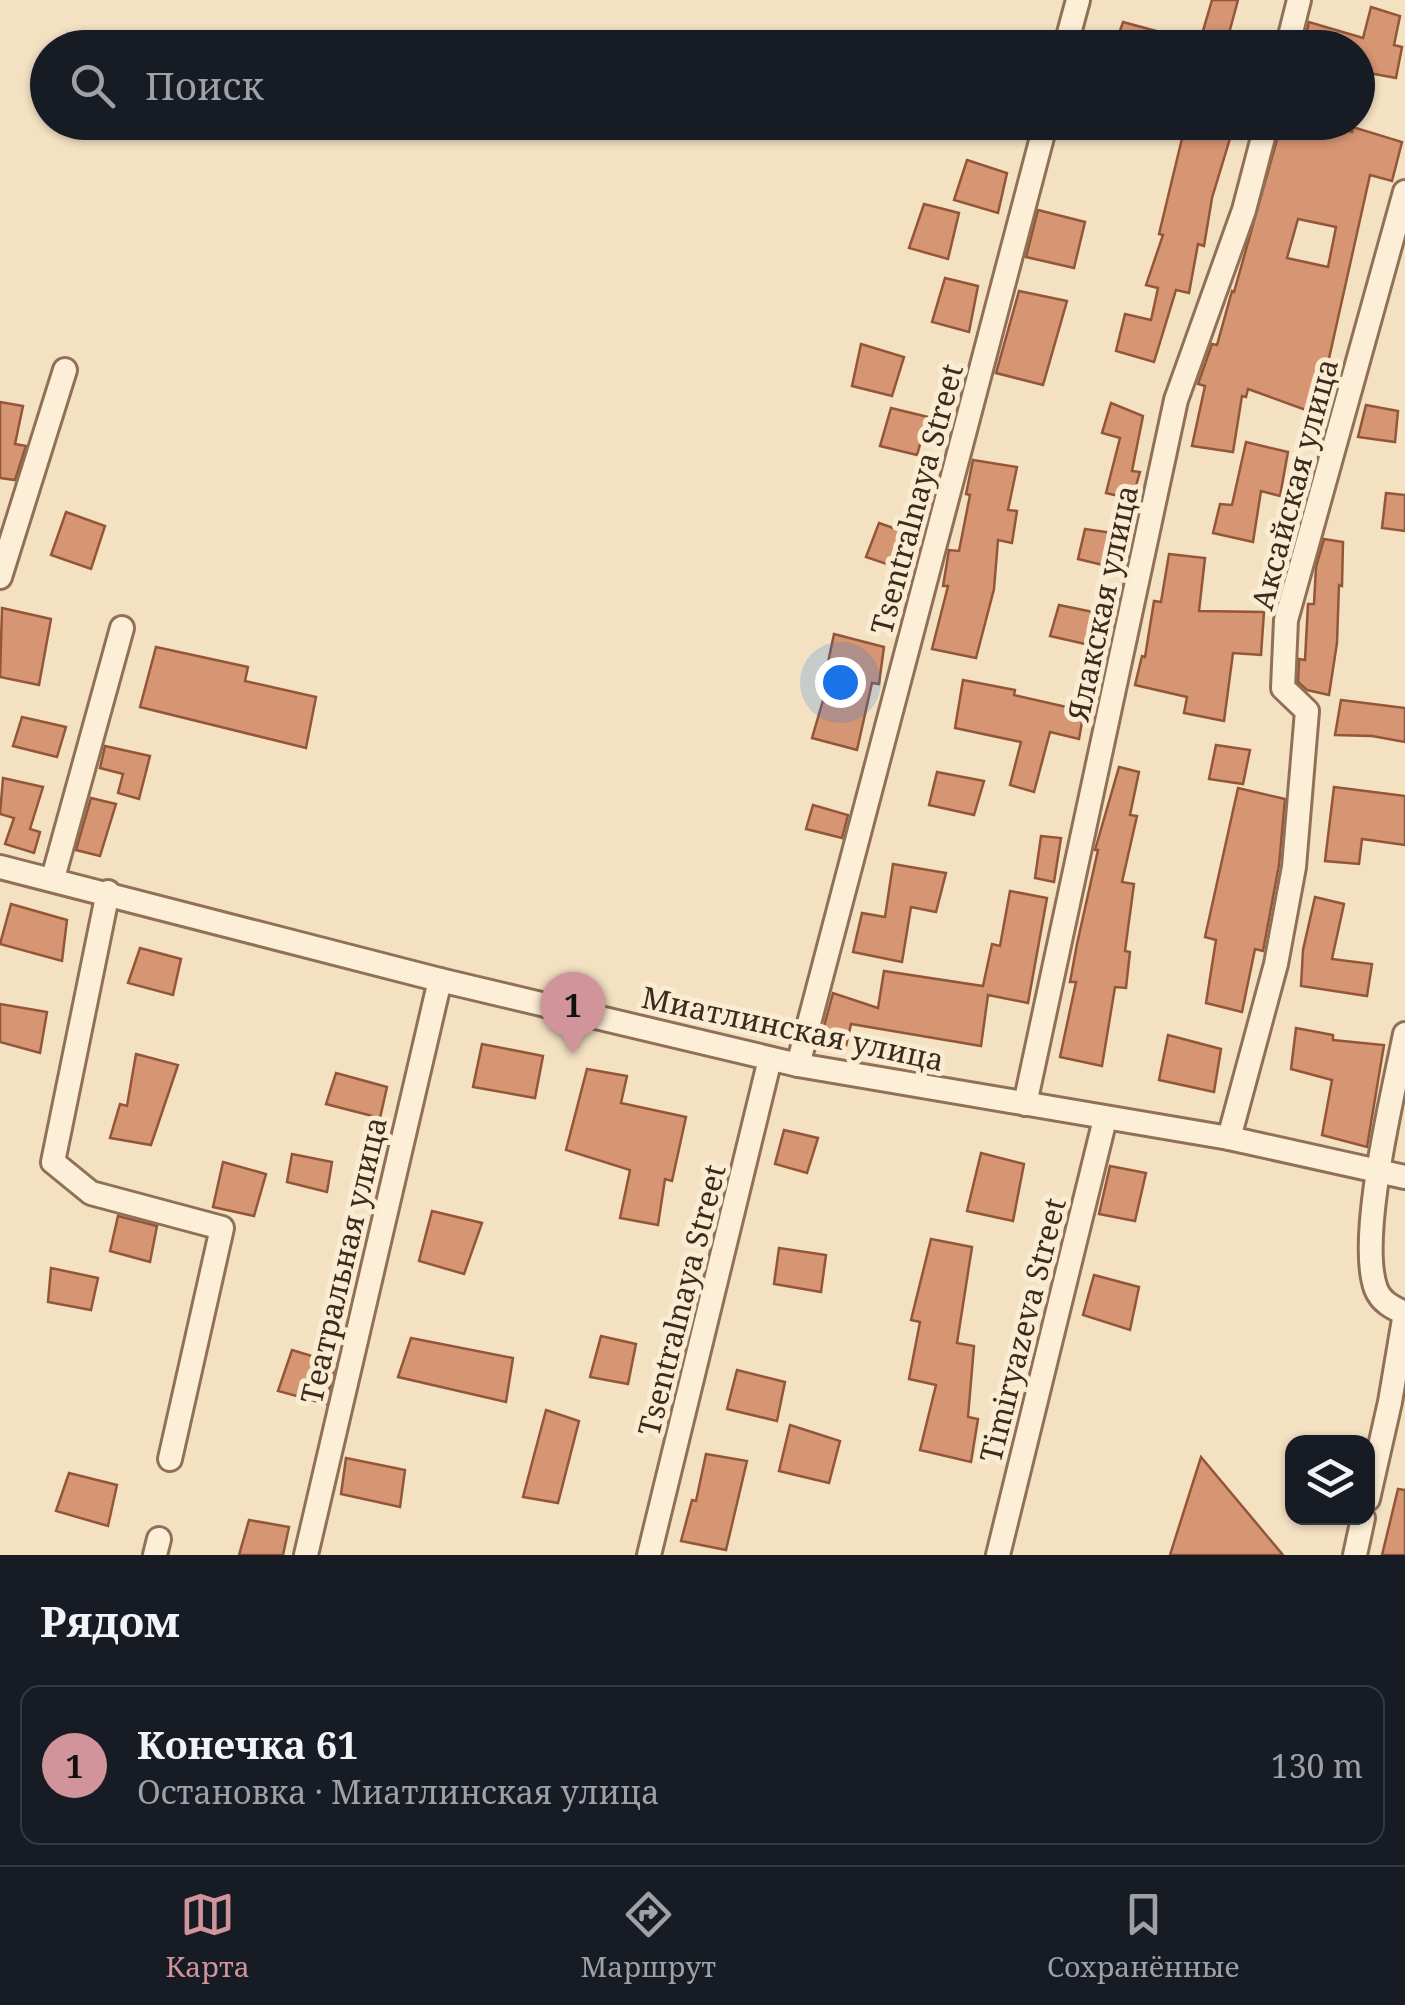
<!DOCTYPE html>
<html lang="ru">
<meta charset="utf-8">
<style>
:root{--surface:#171b24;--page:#242831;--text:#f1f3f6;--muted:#9ea1a6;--line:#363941;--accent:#d0949a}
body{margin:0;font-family:"Noto Serif",serif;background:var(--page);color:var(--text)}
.controls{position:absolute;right:30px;bottom:30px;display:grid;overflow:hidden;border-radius:20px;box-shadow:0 2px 8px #0004}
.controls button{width:90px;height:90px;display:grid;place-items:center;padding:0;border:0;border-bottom:2px solid var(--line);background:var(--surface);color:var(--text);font:50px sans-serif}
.you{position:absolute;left:840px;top:682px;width:35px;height:35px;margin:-25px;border:8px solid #fff;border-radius:50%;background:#1a73e8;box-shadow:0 0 0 15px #1a73e833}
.badge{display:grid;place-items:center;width:65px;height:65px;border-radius:50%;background:var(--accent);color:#111;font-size:32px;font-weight:700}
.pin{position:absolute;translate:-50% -82px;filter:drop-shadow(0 2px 5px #0008)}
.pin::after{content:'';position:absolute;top:52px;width:35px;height:30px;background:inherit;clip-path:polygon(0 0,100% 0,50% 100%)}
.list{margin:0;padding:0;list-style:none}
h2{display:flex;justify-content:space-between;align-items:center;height:130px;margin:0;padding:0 40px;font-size:42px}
h2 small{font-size:32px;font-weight:400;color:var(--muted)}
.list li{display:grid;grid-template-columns:65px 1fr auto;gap:30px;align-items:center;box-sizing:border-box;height:160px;margin:0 20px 20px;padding:0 20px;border:2px solid var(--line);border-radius:20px}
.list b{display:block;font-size:38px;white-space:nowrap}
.list p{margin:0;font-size:32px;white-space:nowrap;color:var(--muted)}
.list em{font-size:32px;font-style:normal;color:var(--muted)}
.icon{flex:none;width:55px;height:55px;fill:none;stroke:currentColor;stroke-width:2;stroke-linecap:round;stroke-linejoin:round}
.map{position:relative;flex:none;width:1405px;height:1555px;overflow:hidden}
.search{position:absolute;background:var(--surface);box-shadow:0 2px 8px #0004;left:30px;right:30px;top:30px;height:110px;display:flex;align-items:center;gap:25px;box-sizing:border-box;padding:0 35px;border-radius:55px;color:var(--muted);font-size:38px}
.sheet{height:310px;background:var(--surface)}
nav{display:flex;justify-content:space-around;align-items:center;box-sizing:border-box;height:140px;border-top:2px solid var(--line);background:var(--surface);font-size:28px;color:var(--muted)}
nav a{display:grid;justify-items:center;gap:5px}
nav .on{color:var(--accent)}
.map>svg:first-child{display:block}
.building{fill:#d69573;stroke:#935639;stroke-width:2.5;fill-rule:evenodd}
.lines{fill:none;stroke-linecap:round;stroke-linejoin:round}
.street-casing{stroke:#907157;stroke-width:28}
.street{stroke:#fdefd7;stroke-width:22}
.labels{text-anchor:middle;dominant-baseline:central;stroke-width:10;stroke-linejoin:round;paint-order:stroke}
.street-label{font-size:30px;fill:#3e2a1d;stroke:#faecd3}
</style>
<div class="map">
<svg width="1405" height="1555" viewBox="0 0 1405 1555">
<rect width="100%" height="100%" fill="#f3e1c2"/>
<g class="building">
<polygon points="1212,0 1238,0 1225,48 1198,48"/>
<polygon points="1371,7 1400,16 1394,45 1402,47 1396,78 1358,71 1358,48 1303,48 1309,22 1363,38"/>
<polygon points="1123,22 1156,31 1152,48 1114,48"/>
<polygon points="1186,122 1235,122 1212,198 1204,246 1198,244 1189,293 1176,290 1154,362 1116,351 1125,314 1151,320 1158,288 1146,285 1163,235 1159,234"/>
<path d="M 1282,122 L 1320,122 L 1352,132 L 1353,127 L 1402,142 L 1392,181 L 1370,175 L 1328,363 L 1320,361 L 1306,410 L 1248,389 L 1246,397 L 1242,396 L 1233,452 L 1192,446 L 1205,386 L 1198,384 L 1212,344 L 1217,345 L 1232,291 L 1234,292 ZM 1298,219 L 1336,227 L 1328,267 L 1287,258 Z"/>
<polygon points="967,160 1007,173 998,213 954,200"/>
<polygon points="924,204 959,213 948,259 909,248"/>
<polygon points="1038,210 1085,222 1074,268 1026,257"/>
<polygon points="945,278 978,286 969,332 932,322"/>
<polygon points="1019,291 1067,301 1043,385 996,373"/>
<polygon points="861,344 904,357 892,396 852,386"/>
<polygon points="0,402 23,406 15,444 26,446 15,480 0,478"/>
<polygon points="1111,403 1143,416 1132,471 1140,472 1132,499 1106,493 1120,438 1102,433"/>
<polygon points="1366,405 1398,411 1395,442 1358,437"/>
<polygon points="891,408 928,417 917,455 880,446"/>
<polygon points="1246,442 1288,452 1280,496 1261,491 1253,542 1213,533 1220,504 1232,505"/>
<polygon points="973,460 1017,467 1008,510 1017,511 1012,543 998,540 994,589 976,658 932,649 948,586 943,586 949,550 959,551 970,495 966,494"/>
<polygon points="1386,493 1405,495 1405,531 1382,528"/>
<polygon points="66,512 105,526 91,569 51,555"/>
<polygon points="879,523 919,537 910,572 866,557"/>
<polygon points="1085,529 1120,534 1115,568 1078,559"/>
<polygon points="1324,539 1343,542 1342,586 1339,585 1337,643 1329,695 1307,690 1298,682 1299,659 1305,660 1308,604 1314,604 1316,567"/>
<polygon points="1169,554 1205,558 1199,611 1264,612 1261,655 1233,653 1224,721 1184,713 1187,697 1135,685 1142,656 1145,657 1154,601 1161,602"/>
<polygon points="1059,605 1093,612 1085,644 1050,636"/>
<polygon points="2,608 51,619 39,685 0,677"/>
<polygon points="834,634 884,647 879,684 872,683 857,750 812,738 831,673 826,672"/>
<polygon points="156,647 248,667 245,681 316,697 306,748 140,707"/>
<polygon points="963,680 1015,690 1014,695 1084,711 1079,739 1050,732 1034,792 1010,785 1021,742 955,728"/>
<polygon points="1341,700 1405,708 1405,742 1372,736 1335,735"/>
<polygon points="22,717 66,727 57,757 13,746"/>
<polygon points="1216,745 1250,750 1243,784 1209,779"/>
<polygon points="105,746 150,756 139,799 118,793 123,774 100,768"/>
<polygon points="1119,767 1139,772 1130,815 1137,816 1122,882 1134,884 1125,951 1130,952 1126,988 1115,987 1102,1066 1060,1057 1076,982 1070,982 1077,944 1098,850 1095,850"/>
<polygon points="937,772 984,781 974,815 929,805"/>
<polygon points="3,778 43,787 30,829 40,832 34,853 5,844 14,818 0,814"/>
<polygon points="1334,787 1405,796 1405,845 1362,839 1359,864 1325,861"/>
<polygon points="1238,788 1285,799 1279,865 1263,951 1255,949 1242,1012 1206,1003 1216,940 1205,937"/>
<polygon points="91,798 116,804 100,856 76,850"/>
<polygon points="813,805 848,815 842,838 806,829"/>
<polygon points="1041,836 1061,838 1054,882 1035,878"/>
<polygon points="893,864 946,873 936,912 911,907 902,962 853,952 862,913 885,917"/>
<polygon points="1010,891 1047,898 1028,1003 988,995 981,1046 851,1024 846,1046 820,1041 833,993 878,1008 884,971 983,986 992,944 1000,946"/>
<polygon points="1315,897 1344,904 1332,959 1372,964 1367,996 1301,986 1303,950"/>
<polygon points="11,904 67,920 62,961 0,944"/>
<polygon points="140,948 181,959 173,995 128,983"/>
<polygon points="0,1004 47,1012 40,1053 0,1042"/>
<polygon points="1296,1028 1333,1035 1333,1040 1384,1045 1367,1147 1322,1135 1332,1080 1291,1069"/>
<polygon points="1168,1035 1221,1049 1214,1092 1159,1080"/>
<polygon points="482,1044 543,1056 535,1098 473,1087"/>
<polygon points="136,1054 178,1065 151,1145 110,1138 120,1104 127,1106"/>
<polygon points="587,1069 627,1076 621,1103 686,1117 672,1181 665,1179 658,1225 620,1218 630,1170 566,1150"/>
<polygon points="336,1073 387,1087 380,1118 326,1104"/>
<polygon points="784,1130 818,1138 807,1173 775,1164"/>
<polygon points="981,1153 1024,1164 1013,1221 967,1211"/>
<polygon points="292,1154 332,1162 327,1192 287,1182"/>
<polygon points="223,1162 266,1174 254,1216 213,1207"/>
<polygon points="1110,1166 1146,1173 1135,1221 1099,1214"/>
<polygon points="432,1211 482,1223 464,1274 419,1261"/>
<polygon points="118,1216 157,1226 150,1262 110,1251"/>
<polygon points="931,1239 972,1247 957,1343 974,1346 968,1417 978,1419 971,1462 920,1450 936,1385 909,1379 920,1322 911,1320"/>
<polygon points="779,1248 826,1255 821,1292 774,1284"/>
<polygon points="51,1268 98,1278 91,1310 48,1302"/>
<polygon points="1094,1275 1139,1287 1130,1330 1083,1315"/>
<polygon points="601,1336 636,1344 628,1384 590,1377"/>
<polygon points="411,1338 513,1358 506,1402 398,1377"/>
<polygon points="292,1350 335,1363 326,1404 278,1391"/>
<polygon points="737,1370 785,1382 777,1421 727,1409"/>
<polygon points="546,1410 579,1421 558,1503 523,1497"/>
<polygon points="790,1425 840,1441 829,1483 779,1471"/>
<polygon points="706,1454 747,1461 726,1550 681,1541 692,1500 696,1501"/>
<polygon points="1201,1457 1283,1555 1170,1555"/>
<polygon points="346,1458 405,1470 400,1507 341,1494"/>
<polygon points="69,1473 117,1485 108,1526 56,1511"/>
<polygon points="1398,1489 1405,1490 1405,1555 1382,1555"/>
<polygon points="249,1520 289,1527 283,1555 239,1555"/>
</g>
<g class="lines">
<defs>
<g id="street">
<polyline points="1065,48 1078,0"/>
<polyline points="1287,48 1299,0"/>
<polyline points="0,577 65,370"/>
<polyline points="0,867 440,980 798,1065 1229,1138 1405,1177"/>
<polyline points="53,878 122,628"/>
<polyline points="108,892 53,1162 91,1193 222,1228 170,1459"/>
<path d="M 1405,1034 C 1394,1091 1357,1238 1376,1289 C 1381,1302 1393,1308 1405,1313"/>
<polyline points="798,1065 1046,122"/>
<polyline points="1025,1104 1176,400 1244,210 1267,122"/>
<polyline points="1229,1138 1276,964 1294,867 1307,711 1283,688 1286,620 1405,192"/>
<polyline points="1368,1499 1390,1402 1405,1313"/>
<polyline points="155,1555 159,1539"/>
<polyline points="306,1555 440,980"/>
<polyline points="649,1555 770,1059"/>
<polyline points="998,1555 1105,1119"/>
<polyline points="1355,1555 1363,1518"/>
</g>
</defs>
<use href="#street" class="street-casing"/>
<use href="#street" class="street"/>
</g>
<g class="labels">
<g class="street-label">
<text transform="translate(1294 484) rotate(-75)">Аксайская улица</text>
<text transform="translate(916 499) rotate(-75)">Tsentralnaya Street</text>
<text transform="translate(1102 603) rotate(-78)">Ялакская улица</text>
<text transform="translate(793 1028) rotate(12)">Миатлинская улица</text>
<text transform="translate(343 1260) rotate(-77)">Театральная улица</text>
<text transform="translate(681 1300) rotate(-76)">Tsentralnaya Street</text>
<text transform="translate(1022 1330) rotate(-76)">Timiryazeva Street</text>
</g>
</g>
</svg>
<div class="controls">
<button><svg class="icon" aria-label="layers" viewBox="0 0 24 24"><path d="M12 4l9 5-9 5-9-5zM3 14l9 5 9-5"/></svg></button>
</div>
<div class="you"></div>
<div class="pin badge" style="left:573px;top:1054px">1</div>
<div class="search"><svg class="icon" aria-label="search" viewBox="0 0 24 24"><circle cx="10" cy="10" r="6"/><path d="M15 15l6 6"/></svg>Поиск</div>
</div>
<section class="sheet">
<h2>Рядом<small></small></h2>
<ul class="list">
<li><span class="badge">1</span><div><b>Конечка 61</b><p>Остановка · Миатлинская улица</p></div><em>130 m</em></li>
</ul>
</section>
<nav>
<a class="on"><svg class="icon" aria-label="map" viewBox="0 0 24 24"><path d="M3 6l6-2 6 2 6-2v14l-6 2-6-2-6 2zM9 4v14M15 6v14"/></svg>Карта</a>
<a><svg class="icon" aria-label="directions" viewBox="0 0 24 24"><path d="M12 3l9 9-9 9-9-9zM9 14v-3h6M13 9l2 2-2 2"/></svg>Маршрут</a>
<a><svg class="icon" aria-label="saved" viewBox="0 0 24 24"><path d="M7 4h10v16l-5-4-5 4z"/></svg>Сохранённые</a>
</nav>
